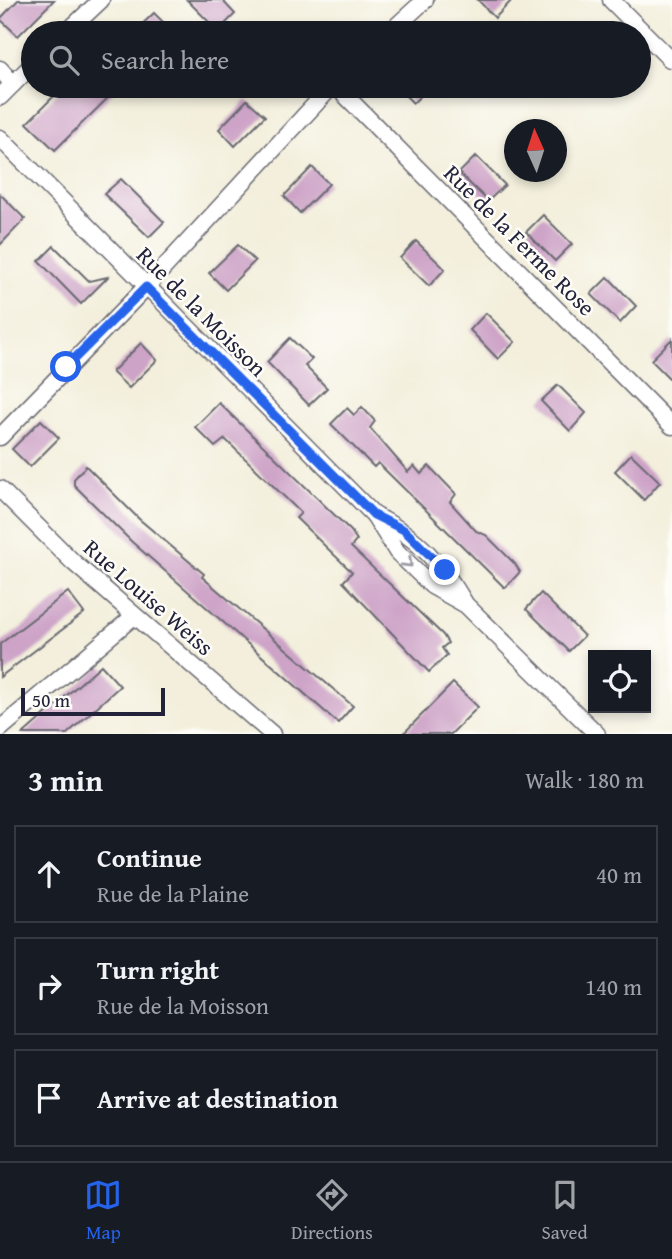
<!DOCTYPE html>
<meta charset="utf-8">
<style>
:root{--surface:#171b24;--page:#20242c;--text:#f1f3f6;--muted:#9ea1a6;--line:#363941;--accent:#2563eb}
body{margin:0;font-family:"Gentium Book Plus",serif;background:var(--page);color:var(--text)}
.controls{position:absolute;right:21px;bottom:21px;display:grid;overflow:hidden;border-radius:0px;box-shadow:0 4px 10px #0003}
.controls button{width:63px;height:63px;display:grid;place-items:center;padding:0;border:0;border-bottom:2px solid var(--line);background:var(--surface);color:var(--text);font:35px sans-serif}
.compass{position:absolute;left:504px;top:119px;width:63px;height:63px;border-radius:50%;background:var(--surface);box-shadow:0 4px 10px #0003;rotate:357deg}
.scale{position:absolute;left:21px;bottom:18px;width:144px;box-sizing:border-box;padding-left:7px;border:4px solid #22223b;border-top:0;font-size:19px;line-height:24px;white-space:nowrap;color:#22223b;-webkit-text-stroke:5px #fdfcf7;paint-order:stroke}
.stop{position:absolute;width:21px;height:21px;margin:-16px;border:5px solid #2563eb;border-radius:50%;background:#fff}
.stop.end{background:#2563eb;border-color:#fff;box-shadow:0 2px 7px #0008}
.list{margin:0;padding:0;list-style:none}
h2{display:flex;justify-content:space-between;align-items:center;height:91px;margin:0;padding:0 28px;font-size:30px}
h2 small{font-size:23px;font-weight:400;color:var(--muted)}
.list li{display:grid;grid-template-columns:46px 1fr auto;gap:21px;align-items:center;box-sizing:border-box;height:98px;margin:0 14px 14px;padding:0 14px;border:2px solid var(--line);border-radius:0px}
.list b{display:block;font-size:26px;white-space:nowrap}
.list p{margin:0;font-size:23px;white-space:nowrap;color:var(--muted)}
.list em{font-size:23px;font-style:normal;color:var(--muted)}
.icon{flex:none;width:38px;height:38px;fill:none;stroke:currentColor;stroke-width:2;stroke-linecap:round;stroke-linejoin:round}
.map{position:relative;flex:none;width:672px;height:734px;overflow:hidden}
.search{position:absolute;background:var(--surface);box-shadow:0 4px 10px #0003;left:21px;right:21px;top:21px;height:77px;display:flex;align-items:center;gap:18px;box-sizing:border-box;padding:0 24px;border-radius:38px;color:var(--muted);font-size:26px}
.sheet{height:427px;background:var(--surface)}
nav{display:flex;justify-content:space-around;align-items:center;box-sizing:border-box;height:98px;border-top:2px solid var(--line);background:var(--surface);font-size:19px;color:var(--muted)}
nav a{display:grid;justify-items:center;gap:4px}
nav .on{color:var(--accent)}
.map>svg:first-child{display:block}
.building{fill:#cda3c7}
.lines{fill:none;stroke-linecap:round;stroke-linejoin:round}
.street-casing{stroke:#6b6a73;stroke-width:19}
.street{stroke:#fff;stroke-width:16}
.oneway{stroke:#9c9ca7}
.route{stroke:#2563eb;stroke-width:9}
.labels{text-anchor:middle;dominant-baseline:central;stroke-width:5;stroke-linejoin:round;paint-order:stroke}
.street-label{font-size:23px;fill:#22223b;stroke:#fdfcf7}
</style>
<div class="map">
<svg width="672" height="734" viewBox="0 0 672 734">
<rect width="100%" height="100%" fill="#fdfcf7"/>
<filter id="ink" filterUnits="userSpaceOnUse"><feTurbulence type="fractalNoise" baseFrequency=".0143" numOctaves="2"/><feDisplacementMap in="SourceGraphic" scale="14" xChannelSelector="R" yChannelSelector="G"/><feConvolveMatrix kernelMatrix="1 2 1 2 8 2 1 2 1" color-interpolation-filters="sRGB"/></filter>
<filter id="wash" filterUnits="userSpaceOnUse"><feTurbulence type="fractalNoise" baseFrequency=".00686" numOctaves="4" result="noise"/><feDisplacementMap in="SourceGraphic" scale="28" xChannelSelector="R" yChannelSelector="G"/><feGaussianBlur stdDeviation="1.57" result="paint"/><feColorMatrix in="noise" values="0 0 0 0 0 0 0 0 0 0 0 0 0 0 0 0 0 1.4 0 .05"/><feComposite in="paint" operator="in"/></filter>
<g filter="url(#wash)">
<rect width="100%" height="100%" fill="#f3efdc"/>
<g id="blocks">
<g class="building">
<polygon points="18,0 54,0 18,36 0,19"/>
<polygon points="187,0 222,0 235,14 218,31"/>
<polygon points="478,0 512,0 495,18"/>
<polygon points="154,13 174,33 133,33"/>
<polygon points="64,86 120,86 55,150 27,123"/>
<polygon points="396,86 431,86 413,103"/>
<polygon points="247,100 265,116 235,146 219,129"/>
<polygon points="476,156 505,185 488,201 459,173"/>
<polygon points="312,167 329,184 300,213 284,196"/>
<polygon points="121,179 164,222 149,237 104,194"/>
<polygon points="0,194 25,219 0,245"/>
<polygon points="543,215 572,244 555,261 526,232"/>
<polygon points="416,241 445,269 429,286 400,258"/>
<polygon points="238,245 255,261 226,290 209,273"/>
<polygon points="54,246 89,281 108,277 81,304 39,261"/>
<polygon points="608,277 636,306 620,323 591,294"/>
<polygon points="486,313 515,342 498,359 470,330"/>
<polygon points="290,338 312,359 305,366 327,388 309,405 267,362"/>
<polygon points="672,339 672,381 651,360"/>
<polygon points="141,343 157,360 129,388 112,372"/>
<polygon points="558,385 586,413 570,431 541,401"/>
<polygon points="219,403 351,531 357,540 351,547 443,635 448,643 442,648 447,655 429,672 343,582 352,572 296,518 301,513 225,439 215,447 195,427"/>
<polygon points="362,407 375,421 370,428 408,472 414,466 421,474 429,466 456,494 450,502 476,531 486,535 515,564 520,572 505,588 378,463 374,467 331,424 347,408 354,415"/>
<polygon points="41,420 59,438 30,467 12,449"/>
<polygon points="631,454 660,482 644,500 615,471"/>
<polygon points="86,466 139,519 204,574 202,577 353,706 338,723 132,542 74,485 74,479"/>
<polygon points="68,592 84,613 0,677 0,644"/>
<polygon points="541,593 584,636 569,651 526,609"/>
<polygon points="101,665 120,686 67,734 23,734"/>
<polygon points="453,683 478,707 451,734 403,734"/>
</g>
</g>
</g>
<g filter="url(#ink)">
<use href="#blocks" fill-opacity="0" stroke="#6b6a73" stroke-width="2"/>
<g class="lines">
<defs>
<g id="street">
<polyline points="611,0 670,59"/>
<polyline points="66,33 101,0"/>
<polyline points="389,33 425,0"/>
<polyline points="0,69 13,84 0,97"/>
<polyline points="13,84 33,64"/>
<polyline points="336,86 672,426"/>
<polyline points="0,138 374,515"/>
<polyline points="0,437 146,287 332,86"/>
<polyline points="0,489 73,562 272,734"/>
<path d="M 466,605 C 441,563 418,537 374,515 L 397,552 L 432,586 L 466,605 L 597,734"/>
<polyline points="0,729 134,616"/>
</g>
</defs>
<use href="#street" class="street-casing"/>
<use href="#street" class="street"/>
</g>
<defs><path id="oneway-chevron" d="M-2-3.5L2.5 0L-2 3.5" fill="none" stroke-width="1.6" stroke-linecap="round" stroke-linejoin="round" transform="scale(1.75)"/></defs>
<use class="oneway" href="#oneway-chevron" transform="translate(408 563) rotate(44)"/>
</g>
<g class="lines" filter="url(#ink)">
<polyline class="route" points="66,367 146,287 374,515 404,530 445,570"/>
</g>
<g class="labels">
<g class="street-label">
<text transform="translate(520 240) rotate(45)">Rue de la Ferme Rose</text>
<text transform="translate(202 311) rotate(45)">Rue de la Moisson</text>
<text transform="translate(149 597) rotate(41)">Rue Louise Weiss</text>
</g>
</g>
</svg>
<div class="controls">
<button><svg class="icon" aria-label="locate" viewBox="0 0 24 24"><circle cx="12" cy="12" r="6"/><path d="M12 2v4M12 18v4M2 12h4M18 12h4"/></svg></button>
</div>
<svg class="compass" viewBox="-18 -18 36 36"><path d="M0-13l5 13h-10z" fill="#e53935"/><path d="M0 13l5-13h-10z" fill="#9ea1a6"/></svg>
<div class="scale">50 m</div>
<div class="stop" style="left:66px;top:367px"></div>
<div class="stop end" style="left:445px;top:570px"></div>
<div class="search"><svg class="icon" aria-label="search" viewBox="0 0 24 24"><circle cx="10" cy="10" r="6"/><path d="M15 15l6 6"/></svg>Search here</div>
</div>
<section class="sheet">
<h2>3 min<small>Walk · 180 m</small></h2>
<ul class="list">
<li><svg class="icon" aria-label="ahead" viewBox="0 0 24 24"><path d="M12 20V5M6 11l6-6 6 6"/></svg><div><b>Continue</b><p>Rue de la Plaine</p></div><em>40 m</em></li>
<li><svg class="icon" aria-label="right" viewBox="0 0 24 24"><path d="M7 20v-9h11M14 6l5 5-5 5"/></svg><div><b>Turn right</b><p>Rue de la Moisson</p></div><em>140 m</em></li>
<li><svg class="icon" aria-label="arrive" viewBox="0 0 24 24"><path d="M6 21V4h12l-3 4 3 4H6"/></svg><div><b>Arrive at destination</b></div></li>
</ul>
</section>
<nav>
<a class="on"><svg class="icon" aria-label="map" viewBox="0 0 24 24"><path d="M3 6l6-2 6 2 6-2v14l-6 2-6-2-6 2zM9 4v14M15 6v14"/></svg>Map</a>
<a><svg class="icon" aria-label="directions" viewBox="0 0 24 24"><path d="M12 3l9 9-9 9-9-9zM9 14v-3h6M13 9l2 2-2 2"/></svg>Directions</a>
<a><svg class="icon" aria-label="saved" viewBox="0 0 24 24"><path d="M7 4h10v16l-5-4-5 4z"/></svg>Saved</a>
</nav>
